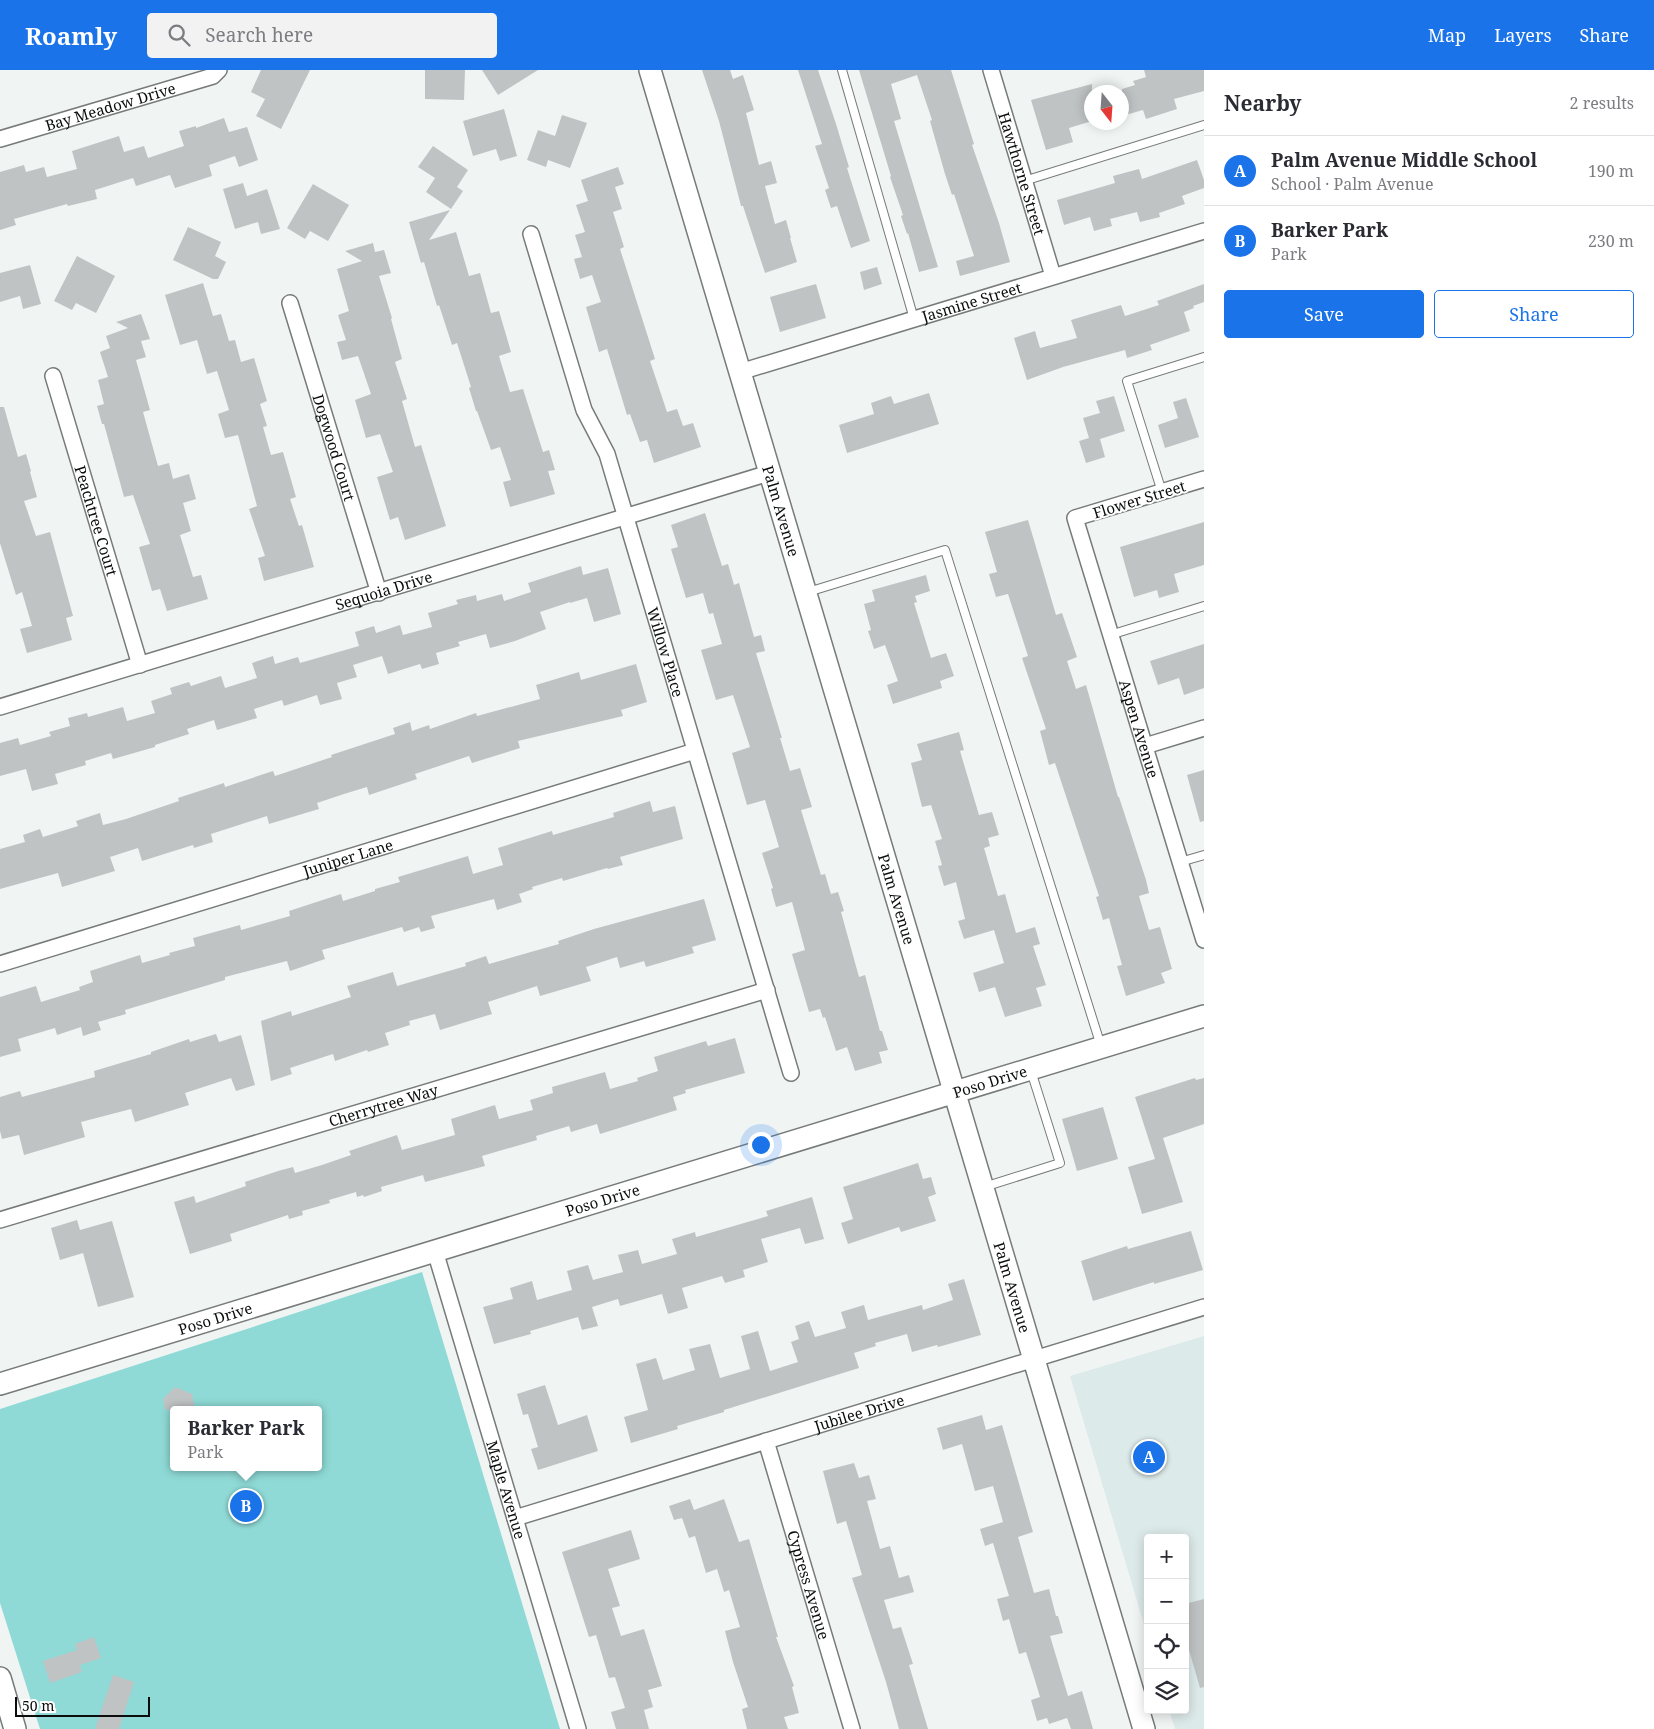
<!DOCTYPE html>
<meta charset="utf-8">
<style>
:root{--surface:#fff;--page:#f2f2f3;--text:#2b2b33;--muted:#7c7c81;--line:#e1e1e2;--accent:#1a73e8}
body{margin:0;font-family:"Noto Serif",serif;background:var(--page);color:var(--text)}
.controls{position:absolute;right:15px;bottom:15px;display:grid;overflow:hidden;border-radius:5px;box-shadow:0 2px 12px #0003}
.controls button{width:45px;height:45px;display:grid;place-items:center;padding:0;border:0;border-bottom:1px solid var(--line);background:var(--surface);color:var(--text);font:25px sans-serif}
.compass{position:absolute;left:1084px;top:15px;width:45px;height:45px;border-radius:50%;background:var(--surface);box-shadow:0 2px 12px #0003;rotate:163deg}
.scale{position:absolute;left:15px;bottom:12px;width:135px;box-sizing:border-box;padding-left:5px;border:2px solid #0b0d0d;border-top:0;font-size:14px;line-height:18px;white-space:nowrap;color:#0b0d0d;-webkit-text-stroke:4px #fff;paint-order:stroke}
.you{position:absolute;left:760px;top:1074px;width:18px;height:18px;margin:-12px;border:4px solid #fff;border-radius:50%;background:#1a73e8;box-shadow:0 0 0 8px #1a73e833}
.badge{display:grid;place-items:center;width:32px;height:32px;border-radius:50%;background:var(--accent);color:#fff;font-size:16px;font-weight:700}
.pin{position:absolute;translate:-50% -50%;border:2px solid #fff;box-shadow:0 1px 5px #0006}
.popup{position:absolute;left:170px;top:1336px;width:152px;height:65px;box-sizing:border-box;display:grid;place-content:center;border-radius:5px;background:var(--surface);filter:drop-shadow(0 1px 4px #0005);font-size:16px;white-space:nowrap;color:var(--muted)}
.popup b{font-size:19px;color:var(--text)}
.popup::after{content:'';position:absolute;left:50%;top:100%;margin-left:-10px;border:10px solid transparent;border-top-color:var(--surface)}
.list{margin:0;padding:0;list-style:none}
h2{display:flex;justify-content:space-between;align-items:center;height:65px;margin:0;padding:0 20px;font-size:21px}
h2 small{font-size:16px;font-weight:400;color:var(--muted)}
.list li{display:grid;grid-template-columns:32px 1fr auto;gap:15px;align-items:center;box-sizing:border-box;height:70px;padding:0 20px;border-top:1px solid var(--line)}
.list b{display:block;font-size:19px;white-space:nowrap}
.list p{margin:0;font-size:16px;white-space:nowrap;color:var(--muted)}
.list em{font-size:16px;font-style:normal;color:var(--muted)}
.actions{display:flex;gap:10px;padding:15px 20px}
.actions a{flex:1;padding:11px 0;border:1px solid var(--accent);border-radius:5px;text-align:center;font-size:18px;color:var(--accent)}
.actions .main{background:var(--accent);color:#fff}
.icon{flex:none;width:28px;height:28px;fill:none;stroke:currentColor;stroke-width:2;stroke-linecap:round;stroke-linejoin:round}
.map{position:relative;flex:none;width:1204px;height:1659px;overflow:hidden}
header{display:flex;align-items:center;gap:30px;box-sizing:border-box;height:70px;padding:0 25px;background:var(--accent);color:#fff}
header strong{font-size:24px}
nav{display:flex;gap:28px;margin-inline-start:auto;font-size:18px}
.search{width:350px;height:45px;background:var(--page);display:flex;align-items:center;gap:12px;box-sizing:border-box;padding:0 18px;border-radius:5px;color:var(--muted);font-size:19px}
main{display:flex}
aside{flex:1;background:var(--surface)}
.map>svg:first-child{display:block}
.built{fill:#ddeaea}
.green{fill:#8fdad6;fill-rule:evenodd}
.building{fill:#bfc3c3}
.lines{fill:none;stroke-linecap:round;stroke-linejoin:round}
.service-casing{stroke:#767b7a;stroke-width:10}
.minor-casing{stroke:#767b7a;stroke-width:18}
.secondary-casing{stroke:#767b7a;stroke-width:24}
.service{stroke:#fff;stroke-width:8}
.minor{stroke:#fff;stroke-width:15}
.secondary{stroke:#fff;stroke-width:21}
.labels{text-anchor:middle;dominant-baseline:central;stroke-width:4;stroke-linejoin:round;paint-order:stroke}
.street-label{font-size:15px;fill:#0b0d0d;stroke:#fff}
</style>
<header>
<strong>Roamly</strong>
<div class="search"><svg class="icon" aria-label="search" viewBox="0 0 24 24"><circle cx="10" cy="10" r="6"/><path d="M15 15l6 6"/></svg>Search here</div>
<nav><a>Map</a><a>Layers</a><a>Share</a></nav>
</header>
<main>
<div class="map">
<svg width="1204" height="1659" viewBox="0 0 1204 1659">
<rect width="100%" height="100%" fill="#f0f5f4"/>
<polygon class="built" points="1204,1266 1204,1659 1175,1659 1169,1640 1185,1640 1185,1468 1148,1468 1148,1568 1070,1306"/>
<path class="green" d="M 422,1202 L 560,1659 L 40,1659 L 0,1533 L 0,1339 ZM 174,1340 L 318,1340 L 318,1397 L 174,1397 Z"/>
<g class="building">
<polygon points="261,0 310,0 281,59 256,46 265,29 251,22"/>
<polygon points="425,0 465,0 464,30 425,29"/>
<polygon points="482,0 538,0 498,25"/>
<polygon points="702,0 730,0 733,9 743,5 754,40 746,43 759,95 771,91 777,113 765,116 775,154 786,150 791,168 790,168 797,192 765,203 743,136 741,136 719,51"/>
<polygon points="798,0 818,0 836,54 849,97 847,98 870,171 851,178 837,136 831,138 825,120 829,118 815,76 822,74"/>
<polygon points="859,0 951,0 974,74 972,75 999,153 1010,192 960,206 956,191 974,186 954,124 952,125 945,104 930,51 932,50 917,5 891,14 901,49 894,51 938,197 919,202 908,163 907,164 901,146 903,145 890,107 891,106"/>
<polygon points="1144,0 1204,0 1204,21 1174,29 1177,39 1146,49 1143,40 1122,46 1122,19 1135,15 1133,11 1146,7"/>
<polygon points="1092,14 1092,51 1069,58 1073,72 1046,80 1031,30"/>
<polygon points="504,39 517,86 500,91 496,79 473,86 463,51"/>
<polygon points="562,45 587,53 570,98 548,90 546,97 527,90 538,60 555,66"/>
<polygon points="224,48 229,62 247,57 258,90 239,97 235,86 209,95 212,106 175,118 170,105 136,116 133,108 95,120 97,129 68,136 67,134 14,149 16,155 0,160 0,102 24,95 26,102 44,97 47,107 77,99 72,81 119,66 124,82 144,76 148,88 184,76 179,61 196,56 196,58"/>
<polygon points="433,76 468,100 457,117 463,121 451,139 426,122 435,108 418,97"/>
<polygon points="1197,90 1204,110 1204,118 1182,126 1185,134 1159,143 1160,147 1140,152 1137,142 1110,149 1112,156 1094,161 1090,147 1064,155 1057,130 1115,113 1113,106 1139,99 1142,109"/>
<polygon points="618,97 624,114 615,117 622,139 613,142 624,177 620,179 655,289 650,291 667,342 677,339 683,356 693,353 701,377 654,393 647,370 640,372 630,344 627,345 607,279 599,282 586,237 601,232 592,205 580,209 574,189 582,187 575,165 585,162 576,135 588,131 581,110"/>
<polygon points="243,113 247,126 267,119 280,159 261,164 258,152 235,159 223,119"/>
<polygon points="313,114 349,135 328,171 310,161 305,169 287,158"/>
<polygon points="450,140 429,170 456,162 469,206 480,203 491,243 499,241 511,282 499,286 510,322 523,319 543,382 549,380 555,400 548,401 555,424 510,437 503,412 511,410 500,377 491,380 477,341 476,341 469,318 471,317 457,273 452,275 439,235 437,236 424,192 421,193 409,152"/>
<polygon points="188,157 221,172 215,186 226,192 218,209 213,209 173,190"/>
<polygon points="373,173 375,182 384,180 391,203 379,206 392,248 391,249 402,289 395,292 407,329 402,331 415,377 421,375 446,456 405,470 398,447 390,450 377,407 393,402 380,364 366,368 355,330 371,324 358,286 342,290 337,272 346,270 338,245 349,241 337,199 362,191 345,181"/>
<polygon points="77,186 115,206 96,243 76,233 72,240 54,231"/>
<polygon points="30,195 41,234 23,239 20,226 0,232 0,203"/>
<polygon points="877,197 882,214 864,220 860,202"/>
<polygon points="203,213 213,246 221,244 229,271 235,270 241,292 254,288 267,331 260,334 267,356 263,357 271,385 283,382 296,427 290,429 299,456 302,455 314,497 264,511 258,488 265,486 249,439 257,436 238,365 225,368 218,344 229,340 217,301 207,304 197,270 180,275 165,225"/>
<polygon points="816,214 826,248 780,262 770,227"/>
<polygon points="1204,214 1204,232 1193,236 1194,238 1184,242 1190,261 1150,275 1152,280 1127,288 1125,280 1063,297 1027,310 1014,268 1035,261 1040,278 1077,268 1071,250 1121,235 1125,246 1159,235 1157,231"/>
<polygon points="141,244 150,269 141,271 146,287 136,290 150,340 143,342 158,396 169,393 173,409 189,404 196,429 183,433 191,461 180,465 193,507 201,505 208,529 167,541 160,519 152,521 139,477 150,474 133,425 124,427 104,354 102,354 97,336 104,334 98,310 108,307 100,282 110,278 106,266 128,258 116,252"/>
<polygon points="929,323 939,354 847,383 839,355 874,344 871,333 891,326 894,334"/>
<polygon points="1114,326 1125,361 1100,369 1105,387 1086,393 1079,371 1089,368 1083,348 1100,343 1096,331"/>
<polygon points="1186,328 1199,367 1165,378 1158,355 1178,348 1173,332"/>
<polygon points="0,337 4,337 18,387 26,384 31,401 30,402 37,427 24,431 36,466 50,462 73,546 66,548 72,570 27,583 20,559 32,556 22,522 16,525 0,473"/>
<polygon points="705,443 722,496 728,494 734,515 739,513 754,567 761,565 765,581 756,583 782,668 780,668 790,701 800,698 812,737 801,740 821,805 825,804 831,824 838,822 844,841 841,842 859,907 865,905 880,961 882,961 888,980 879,982 882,993 855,1001 847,977 836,981 825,947 823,948 820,939 809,942 792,884 805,880 792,832 776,837 771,819 773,818 762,783 779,777 765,730 747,735 732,683 750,677 733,625 716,630 701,580 722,574 713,543 709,544 703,523 686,528 671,479 678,477 671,455"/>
<polygon points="1028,450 1056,545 1062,543 1077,587 1067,591 1076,619 1086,615 1118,727 1119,727 1146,810 1149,823 1139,826 1149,860 1160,857 1172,899 1161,903 1165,913 1126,926 1117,896 1122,895 1109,848 1103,850 1096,827 1099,826 1055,693 1049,695 1040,661 1046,659 1022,588 1028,586 1008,524 996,527 989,504 997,502 985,462"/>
<polygon points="1204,452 1204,495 1174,504 1179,522 1159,528 1157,520 1134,527 1120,477"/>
<polygon points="581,496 583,505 608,498 621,544 594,552 587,528 570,533 570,532 540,542 546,559 515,571 490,578 486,564 458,572 460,576 436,583 439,594 422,599 420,594 388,604 382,586 353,595 357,607 337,613 342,629 320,635 317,625 284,636 282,630 254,639 257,648 217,660 214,650 187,659 189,664 155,675 155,677 113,689 111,683 85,691 86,695 55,704 58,714 32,721 26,699 0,706 0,673 18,668 20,675 51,666 49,662 70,656 68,648 87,643 88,647 123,637 127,651 155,643 151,631 172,624 170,618 189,612 191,616 221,606 225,618 257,608 252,593 273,586 275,594 298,587 300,593 359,576 355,562 374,556 376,563 400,555 403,565 432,557 428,543 458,534 456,530 476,525 477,531 502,524 504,531 531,522 528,513"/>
<polygon points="926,505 930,521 915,526 917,532 914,533 931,588 946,583 954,606 940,611 942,618 893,634 887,615 898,611 885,575 874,579 868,561 871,560 864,534 875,531 872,520"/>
<polygon points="1204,574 1204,618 1184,625 1179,608 1158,615 1150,591"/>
<polygon points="636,594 647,632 621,640 623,646 518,671 520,678 472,693 469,686 415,704 417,709 369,725 367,717 344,724 317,733 319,739 269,754 267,746 211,764 213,772 194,778 193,775 142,791 138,778 110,787 115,801 62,817 58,803 0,819 0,779 25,772 23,765 40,759 43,767 78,756 76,751 100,743 103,755 126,749 179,731 178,728 224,713 225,717 273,701 275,706 332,687 331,685 395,664 393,658 410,652 412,661 429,655 430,659 476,643 477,646 540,629 536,615 579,602 581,610"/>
<polygon points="959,662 964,680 960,681 979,745 992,742 999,765 988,768 990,776 984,778 998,826 1005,824 1016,863 1035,857 1040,874 1033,876 1046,915 1036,918 1042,936 1005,947 995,917 979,922 973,903 1004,893 994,860 964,869 958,851 965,849 956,812 944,816 938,796 942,795 935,771 942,769 931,735 922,737 911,693 922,690 917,674"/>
<polygon points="1204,700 1204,751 1200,752 1187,705"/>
<polygon points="650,731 653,742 675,736 683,769 620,787 623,795 608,799 607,798 563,811 562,808 532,817 533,819 519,824 522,832 497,840 494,829 431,846 435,858 421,862 419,857 404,862 402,857 322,880 325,889 290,901 287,891 225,907 225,910 125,940 126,944 98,952 101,960 83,966 81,957 57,965 55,958 18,969 21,981 0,987 0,927 36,916 41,932 80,920 79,917 93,912 90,901 140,885 142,893 170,885 169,883 195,876 193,868 240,855 241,860 290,846 289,841 341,824 343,831 375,821 375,819 400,812 398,807 468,786 473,804 503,795 498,778 552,761 553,765 614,747 613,743"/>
<polygon points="704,829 716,870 692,877 694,883 646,897 644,891 620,898 617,887 586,897 591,911 540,926 537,916 488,932 492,944 440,960 435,944 409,951 410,955 385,963 389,975 368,982 367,980 335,991 333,984 290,998 292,1004 271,1011 261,951 291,941 292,946 351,927 347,916 393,902 397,916 466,896 465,893 486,886 489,894 559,874 558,871 594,859"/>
<polygon points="216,964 219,972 241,965 255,1015 236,1021 231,1008 185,1023 189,1035 135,1052 131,1039 81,1052 85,1067 24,1085 19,1065 2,1069 0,1061 0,1027 20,1021 22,1027 95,1007 94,1001 151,984 151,982 189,969 190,972"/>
<polygon points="735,968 745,1003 685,1020 686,1023 673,1027 677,1040 600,1064 597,1054 571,1062 569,1056 536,1066 537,1070 482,1086 485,1096 425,1112 423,1105 381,1117 382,1121 364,1127 363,1125 357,1127 356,1122 329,1130 330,1133 302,1141 303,1145 289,1149 288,1145 230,1164 232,1171 190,1184 174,1132 194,1126 196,1133 246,1116 245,1112 278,1101 293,1097 295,1103 322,1095 351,1085 349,1081 397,1065 402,1080 455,1065 451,1049 495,1035 499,1049 533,1040 530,1030 553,1023 552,1017 605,1002 610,1019 638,1011 637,1008 658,1001 654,987 706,971 708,976"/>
<polygon points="1195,1008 1196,1010 1204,1008 1204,1054 1163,1068 1183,1132 1142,1144 1128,1097 1155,1089 1135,1027"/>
<polygon points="1103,1037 1118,1089 1077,1101 1062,1049"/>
<polygon points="918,1093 923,1109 931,1107 936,1124 928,1127 936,1151 901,1162 899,1157 848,1174 841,1153 853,1149 843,1117"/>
<polygon points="812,1127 824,1169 805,1174 800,1158 761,1169 768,1192 743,1200 745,1207 725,1213 722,1206 682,1218 688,1238 668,1244 662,1224 620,1236 618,1229 592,1237 598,1256 582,1260 578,1247 530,1261 531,1264 494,1274 483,1237 513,1229 510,1218 532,1211 537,1230 572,1220 567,1201 588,1195 593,1210 623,1202 618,1185 638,1180 642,1194 677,1184 672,1169 695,1162 696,1167 768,1146 766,1141"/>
<polygon points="77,1150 80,1160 112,1151 134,1227 98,1237 83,1183 60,1190 51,1158"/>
<polygon points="1191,1161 1203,1200 1154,1214 1154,1212 1093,1231 1081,1191 1127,1176 1128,1179"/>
<polygon points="964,1209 981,1265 938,1277 937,1275 912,1282 907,1264 875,1273 876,1276 854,1283 859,1298 724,1340 724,1342 677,1356 678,1359 631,1373 624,1347 648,1340 636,1294 656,1288 663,1310 695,1300 689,1279 710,1274 720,1308 750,1299 741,1266 758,1261 770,1301 798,1292 791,1272 799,1269 795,1256 809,1251 815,1267 846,1258 841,1242 864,1235 868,1250 922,1235 923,1240 953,1230 948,1214"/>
<polygon points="545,1315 558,1355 587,1345 598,1381 538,1400 531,1379 538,1377 528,1344 523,1345 517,1324"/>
<polygon points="175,1317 192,1324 195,1340 165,1340 163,1329"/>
<polygon points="982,1345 986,1360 1002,1355 1033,1462 1018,1467 1034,1523 1049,1519 1056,1546 1058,1546 1063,1563 1050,1566 1068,1626 1082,1621 1093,1659 1071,1659 1067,1648 1049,1654 1047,1648 1037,1651 1031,1630 1040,1627 1034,1607 1026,1582 1019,1584 1009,1549 1003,1551 997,1529 1009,1526 993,1473 985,1476 980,1459 1003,1452 993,1416 975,1421 962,1374 943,1380 937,1358"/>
<polygon points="854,1393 859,1408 869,1405 876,1429 867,1431 880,1479 890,1476 899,1508 909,1505 914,1522 884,1530 893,1559 901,1557 913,1594 909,1595 928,1659 899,1659 886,1612 852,1508 862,1505 846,1451 837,1454 823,1401"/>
<polygon points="690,1429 694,1440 724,1429 739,1472 749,1469 778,1567 776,1567 794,1616 792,1617 799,1643 784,1647 788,1659 747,1659 742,1639 748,1637 733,1592 725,1561 740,1557 729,1520 724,1522 717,1499 706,1503 695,1466 689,1468 682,1448 674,1450 669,1436"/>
<polygon points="631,1460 640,1489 608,1499 620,1536 612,1538 621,1566 644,1559 662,1616 648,1620 653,1637 644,1640 649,1659 616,1659 611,1642 625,1638 615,1607 609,1608 596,1565 589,1567 562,1482"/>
<polygon points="1204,1529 1204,1617 1200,1618 1185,1566 1185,1534"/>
<polygon points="94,1567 101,1588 80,1595 82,1602 50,1613 43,1591 77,1580 75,1574"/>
<polygon points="113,1605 134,1612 119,1659 95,1659"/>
</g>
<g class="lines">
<defs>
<g id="service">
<polyline points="842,0 914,249"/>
<polyline points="1024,111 1204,55"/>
<polyline points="1162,422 1127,311 1204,287"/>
<polyline points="808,522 945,480 1101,976"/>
<polyline points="1110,565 1204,536"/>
<polyline points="1180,792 1204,785"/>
<polyline points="984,1117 1060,1093 1031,1001"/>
</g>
<g id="minor">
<path id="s1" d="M 991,0 L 1053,206"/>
<path id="s2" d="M 0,69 L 213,6 L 219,0"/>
<path id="s3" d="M 531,164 L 584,340 L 607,384 L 791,1003"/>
<path id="s4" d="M 290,233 L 379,523"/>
<path id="s5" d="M 740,302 L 1204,161"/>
<path id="s6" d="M 53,306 L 140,595"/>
<path id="s7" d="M 1204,409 L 1075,448 L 1204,870"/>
<path id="s8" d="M 0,637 L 769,403"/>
<polyline points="1145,676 1204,658"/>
<path id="s9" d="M 0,894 L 695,681"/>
<path id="s10" d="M 0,1150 L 767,920"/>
<path id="s11" d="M 435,1181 L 578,1659"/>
<path id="s12" d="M 766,1371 L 852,1659"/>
<path id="s13" d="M 515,1448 L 1204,1237"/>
</g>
<g id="secondary">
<path id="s14" d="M 650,0 L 1144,1659"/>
<path id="s15" d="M 0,1314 L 1204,946"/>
<polyline points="0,1608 15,1659"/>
</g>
</defs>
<use href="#service" class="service-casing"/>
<use href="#minor" class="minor-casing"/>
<use href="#secondary" class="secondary-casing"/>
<use href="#service" class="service"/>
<use href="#minor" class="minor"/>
<use href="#secondary" class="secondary"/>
</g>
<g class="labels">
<g class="street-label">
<text stroke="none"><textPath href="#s2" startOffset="115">Bay Meadow Drive</textPath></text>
<text stroke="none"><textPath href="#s1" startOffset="108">Hawthorne Street</textPath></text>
<text stroke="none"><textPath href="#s5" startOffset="242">Jasmine Street</textPath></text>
<text stroke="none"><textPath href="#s4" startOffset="151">Dogwood Court</textPath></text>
<text transform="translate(1139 429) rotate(-17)">Flower Street</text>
<text stroke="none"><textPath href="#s14" startOffset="460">Palm Avenue</textPath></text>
<text stroke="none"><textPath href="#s6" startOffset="151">Peachtree Court</textPath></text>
<text stroke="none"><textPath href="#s8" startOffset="401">Sequoia Drive</textPath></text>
<text stroke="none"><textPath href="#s3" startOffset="440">Willow Place</textPath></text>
<text stroke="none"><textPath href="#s7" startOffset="355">Aspen Avenue</textPath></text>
<text stroke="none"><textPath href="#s9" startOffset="364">Juniper Lane</textPath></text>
<text stroke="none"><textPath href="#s14" startOffset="865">Palm Avenue</textPath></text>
<text stroke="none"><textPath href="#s15" startOffset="1035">Poso Drive</textPath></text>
<text stroke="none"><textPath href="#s10" startOffset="400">Cherrytree Way</textPath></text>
<text stroke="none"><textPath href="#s15" startOffset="630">Poso Drive</textPath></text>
<text stroke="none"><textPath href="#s14" startOffset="1270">Palm Avenue</textPath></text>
<text stroke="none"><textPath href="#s15" startOffset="225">Poso Drive</textPath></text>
<text stroke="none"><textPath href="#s13" startOffset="360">Jubilee Drive</textPath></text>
<text stroke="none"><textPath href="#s11" startOffset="249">Maple Avenue</textPath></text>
<text stroke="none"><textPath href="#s12" startOffset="150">Cypress Avenue</textPath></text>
</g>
</g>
</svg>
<div class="controls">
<button>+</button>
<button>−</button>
<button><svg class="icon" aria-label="locate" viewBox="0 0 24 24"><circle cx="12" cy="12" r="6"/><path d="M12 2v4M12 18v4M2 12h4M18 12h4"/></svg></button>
<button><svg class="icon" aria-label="layers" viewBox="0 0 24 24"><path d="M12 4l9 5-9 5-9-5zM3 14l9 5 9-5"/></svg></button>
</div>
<svg class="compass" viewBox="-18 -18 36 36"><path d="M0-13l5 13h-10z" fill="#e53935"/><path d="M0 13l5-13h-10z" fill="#7c7c81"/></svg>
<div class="scale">50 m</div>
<div class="you"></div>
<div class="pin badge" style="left:1149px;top:1387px">A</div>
<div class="pin badge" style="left:246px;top:1436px">B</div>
<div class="popup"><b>Barker Park</b>Park</div>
</div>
<aside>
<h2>Nearby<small>2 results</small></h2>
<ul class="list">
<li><span class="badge">A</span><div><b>Palm Avenue Middle School</b><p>School · Palm Avenue</p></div><em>190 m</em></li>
<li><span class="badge">B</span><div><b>Barker Park</b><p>Park</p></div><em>230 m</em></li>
</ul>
<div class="actions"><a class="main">Save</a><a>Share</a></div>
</aside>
</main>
